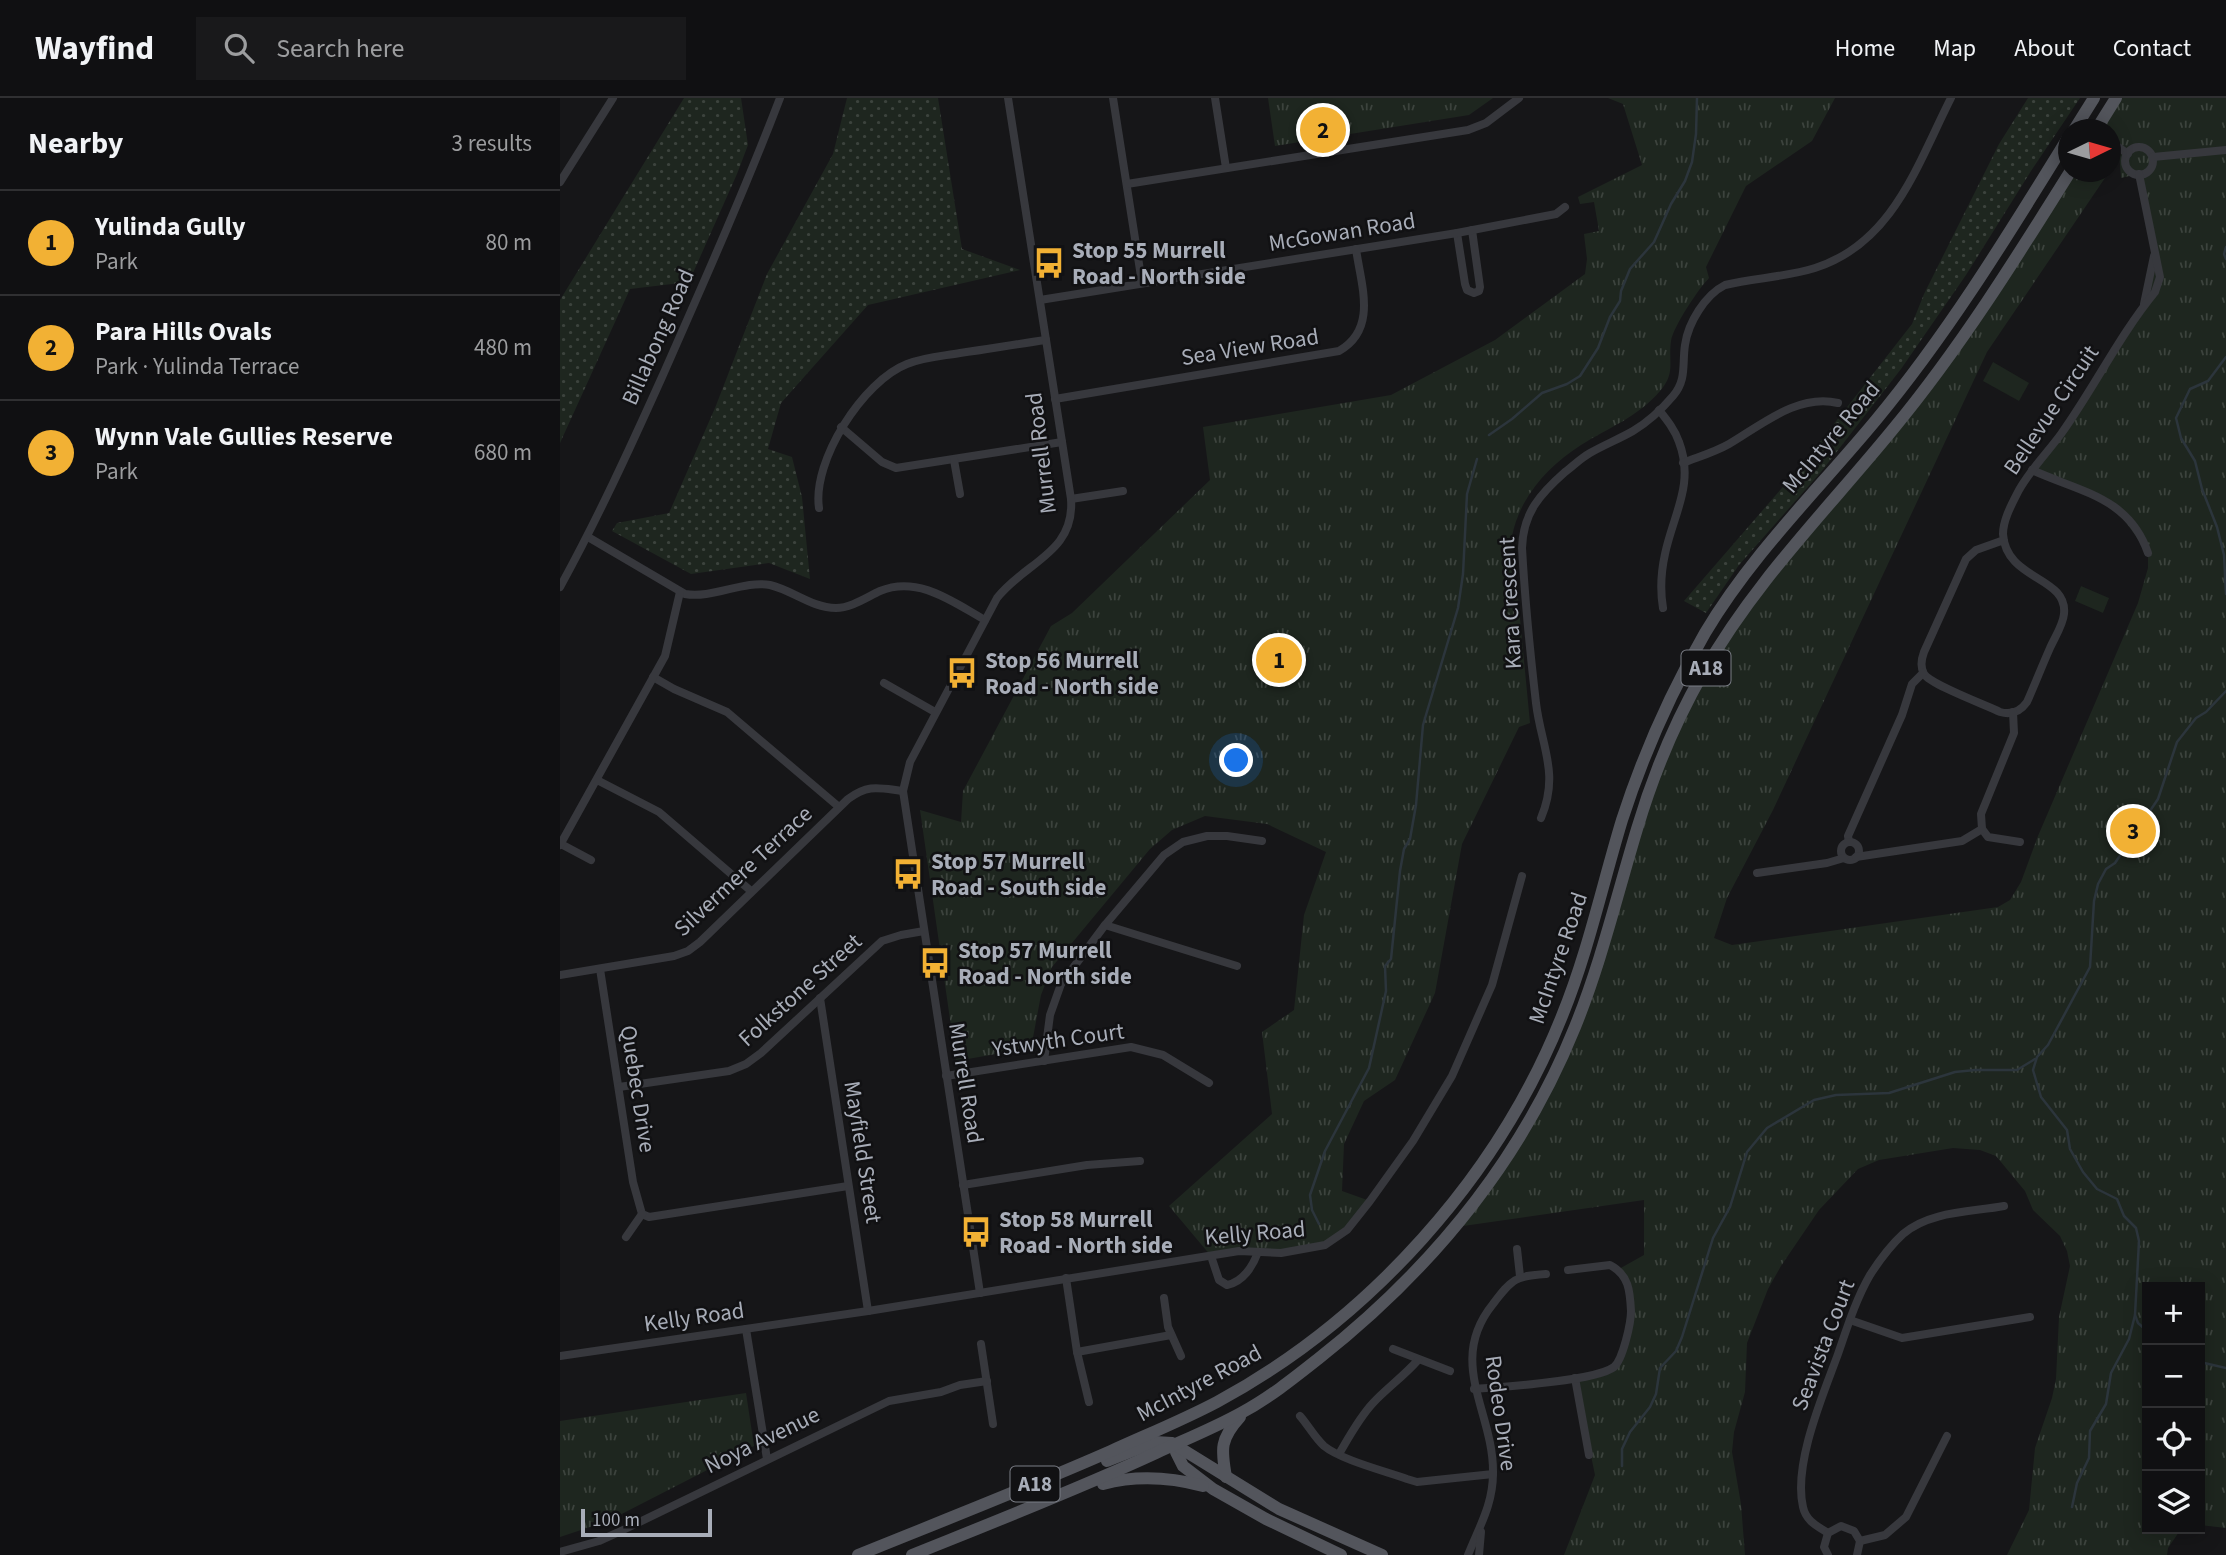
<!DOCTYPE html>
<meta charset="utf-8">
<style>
:root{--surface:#101012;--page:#19191b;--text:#f1f3f6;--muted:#9c9d9f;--line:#303032;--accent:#f2b134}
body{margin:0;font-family:"Source Sans 3",sans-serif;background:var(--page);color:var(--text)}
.controls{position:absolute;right:21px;bottom:21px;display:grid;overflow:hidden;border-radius:0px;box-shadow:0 4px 18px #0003}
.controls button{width:63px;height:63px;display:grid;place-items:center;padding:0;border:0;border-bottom:2px solid var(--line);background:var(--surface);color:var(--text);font:35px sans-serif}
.compass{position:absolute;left:1498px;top:21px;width:63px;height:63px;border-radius:50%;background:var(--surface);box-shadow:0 4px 18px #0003;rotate:85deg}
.scale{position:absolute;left:21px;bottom:18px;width:131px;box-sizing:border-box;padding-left:7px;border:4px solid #a8adb8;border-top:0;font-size:19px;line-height:24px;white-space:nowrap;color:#a8adb8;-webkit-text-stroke:5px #111113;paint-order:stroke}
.you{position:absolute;left:677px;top:663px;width:24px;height:24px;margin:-18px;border:5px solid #fff;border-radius:50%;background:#1a73e8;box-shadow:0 0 0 10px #1a73e833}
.badge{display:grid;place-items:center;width:46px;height:46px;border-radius:50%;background:var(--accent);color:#111;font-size:23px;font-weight:700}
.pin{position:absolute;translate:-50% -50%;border:4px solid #fff;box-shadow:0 2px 7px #0006}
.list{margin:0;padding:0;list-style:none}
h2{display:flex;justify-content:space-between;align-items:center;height:91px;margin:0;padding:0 28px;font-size:30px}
h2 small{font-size:23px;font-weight:400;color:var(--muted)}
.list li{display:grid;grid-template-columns:46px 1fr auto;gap:21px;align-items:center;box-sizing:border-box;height:105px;padding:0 28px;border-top:2px solid var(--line)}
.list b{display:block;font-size:26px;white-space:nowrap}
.list p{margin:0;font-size:23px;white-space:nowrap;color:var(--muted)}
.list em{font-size:23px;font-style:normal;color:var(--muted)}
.icon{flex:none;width:38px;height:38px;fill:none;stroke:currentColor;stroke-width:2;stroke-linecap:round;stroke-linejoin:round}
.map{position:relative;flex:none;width:1666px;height:1457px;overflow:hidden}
header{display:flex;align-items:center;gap:42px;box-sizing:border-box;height:98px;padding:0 35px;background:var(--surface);border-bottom:2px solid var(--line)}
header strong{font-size:33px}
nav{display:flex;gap:38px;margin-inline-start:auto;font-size:24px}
.search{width:490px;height:63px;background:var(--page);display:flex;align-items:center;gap:18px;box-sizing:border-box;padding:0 24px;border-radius:0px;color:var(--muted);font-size:26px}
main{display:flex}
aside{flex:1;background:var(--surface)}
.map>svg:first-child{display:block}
.grass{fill:url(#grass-dots)}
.park{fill:url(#park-tufts)}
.garden{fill:#1e261f}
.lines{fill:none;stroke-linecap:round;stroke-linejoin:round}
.stream{stroke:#2c353c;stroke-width:2.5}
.minor{stroke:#37383d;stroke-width:8}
.primary{stroke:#53555c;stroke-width:12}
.labels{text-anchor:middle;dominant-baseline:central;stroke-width:5;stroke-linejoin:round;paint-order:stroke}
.shield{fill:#111113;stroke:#7b7e86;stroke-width:2}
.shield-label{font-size:21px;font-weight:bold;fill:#a8adb8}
.street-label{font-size:23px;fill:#a8adb8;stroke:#111113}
.poi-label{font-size:23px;font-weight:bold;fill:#a8adb8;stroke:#111113;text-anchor:start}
</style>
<header>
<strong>Wayfind</strong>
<div class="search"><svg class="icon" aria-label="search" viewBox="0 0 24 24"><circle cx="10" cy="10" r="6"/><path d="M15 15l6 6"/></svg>Search here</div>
<nav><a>Home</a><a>Map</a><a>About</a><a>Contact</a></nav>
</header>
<main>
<aside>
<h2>Nearby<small>3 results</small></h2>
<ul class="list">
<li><span class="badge">1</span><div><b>Yulinda Gully</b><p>Park</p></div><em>80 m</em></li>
<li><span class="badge">2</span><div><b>Para Hills Ovals</b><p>Park · Yulinda Terrace</p></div><em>480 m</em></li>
<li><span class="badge">3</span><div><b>Wynn Vale Gullies Reserve</b><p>Park</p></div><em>680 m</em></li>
</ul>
</aside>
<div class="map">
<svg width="1666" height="1457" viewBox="0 0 1666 1457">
<defs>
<pattern id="grass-dots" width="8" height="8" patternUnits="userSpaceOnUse" patternTransform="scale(1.75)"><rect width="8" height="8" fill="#1e261f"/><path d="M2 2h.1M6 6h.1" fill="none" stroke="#3c433d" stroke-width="1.8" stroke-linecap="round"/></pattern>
<pattern id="park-tufts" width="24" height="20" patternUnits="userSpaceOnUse" patternTransform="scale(1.75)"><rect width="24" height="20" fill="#1e261f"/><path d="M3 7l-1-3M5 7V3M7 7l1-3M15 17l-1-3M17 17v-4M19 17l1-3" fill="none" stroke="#3c433d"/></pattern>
</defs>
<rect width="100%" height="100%" fill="#161618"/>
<g class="grass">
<polygon points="124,0 181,0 188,47 177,76 129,184 70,191 0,345 0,202"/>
<polygon points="287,0 378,0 402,151 460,172 308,207 221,305 208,351 232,359 242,399 250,481 209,465 131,476 52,433 57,425 109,415 155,310 207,176 273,56"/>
<polygon points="1468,0 1520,0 1471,73 1406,177 1341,271 1261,374 1179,467 1146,515 1124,503 1241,368 1352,226 1364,196 1439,46"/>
</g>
<g class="park">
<polygon points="708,0 933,0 909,17 715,48"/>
<path d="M 1048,0 L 1275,0 L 1252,43 L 1186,88 L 1146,169 L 1149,180 C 1139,190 1113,229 1111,243 C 1108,264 1116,275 1100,293 C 1078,319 1048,330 1021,347 C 987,369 960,399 952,438 L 970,625 L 959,629 L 902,746 L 875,895 L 835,982 L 804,1003 L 784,1046 L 782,1093 L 810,1103 L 787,1132 L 758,1150 L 651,1158 L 609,1108 L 712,1016 L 702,934 L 734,912 L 744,817 L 766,754 L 707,726 L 645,718 L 612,732 L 590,751 L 492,869 L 481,897 L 471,950 L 396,963 L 360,712 L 401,724 L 403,693 L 491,528 L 512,515 L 650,382 L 643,329 L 831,297 L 935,242 L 1025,176 L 1027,161 L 1024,136 L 1039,133 L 1034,104 L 1020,106 L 1018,99 L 1082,67 L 1063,6 Z"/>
<polygon points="1556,0 1666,0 1666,1430 1640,1427 1640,1189 1587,1189 1587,1431 1621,1431 1608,1450 1607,1457 1447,1457 1469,1412 1475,1350 1492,1300 1496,1281 1499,1219 1510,1168 1507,1153 1500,1138 1473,1112 1465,1093 1436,1058 1420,1052 1393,1050 1319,1062 1298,1071 1259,1112 1221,1168 1208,1191 1187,1245 1185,1294 1174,1334 1172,1354 1181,1406 1185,1457 1004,1457 1035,1377 1015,1280 1039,1276 1061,1260 1070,1196 1059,1171 1084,1157 1084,1102 896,1129 998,967 1100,664 1157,550 1333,332 1510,74 1549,74 1427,254 1213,712 1167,800 1154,840 1172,847 1438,809 1450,802 1461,784 1478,738 1578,505 1588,470 1588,455 1554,408 1472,372 1500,337 1584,208 1594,155 1578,76 1561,80 1559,53 1551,71 1550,32 1536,31"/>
<polygon points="186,1295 194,1348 48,1423 0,1439 0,1323"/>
</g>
<g class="garden">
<polygon points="1433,264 1469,285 1459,303 1423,283"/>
<polygon points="1521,488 1549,500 1543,515 1515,503"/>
</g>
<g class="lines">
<g class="stream">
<polyline points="1666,149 1664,156 1666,161"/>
<polyline points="1666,259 1648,283 1630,291 1616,320 1621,340 1635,363 1642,391 1657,429 1664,457 1666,496"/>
<polyline points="929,337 952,321 982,295 1007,286 1020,278 1038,250 1050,219 1060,203 1061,193 1070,171 1094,144 1111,106 1125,83 1132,64 1136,36 1137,0"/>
<polyline points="759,1126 752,1112 750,1097 765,1053 809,970 826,893 825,868 831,861 840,773 844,751 850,741 856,707 863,627 898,510 903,476 907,396 917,361"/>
<polyline points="1575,1217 1578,1225 1587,1233"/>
<polyline points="1640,1264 1666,1270"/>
<polyline points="1062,1368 1062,1351 1070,1334 1090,1309 1096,1296 1100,1270 1116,1253 1122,1239 1153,1140 1170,1109 1187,1054 1207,1030 1254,1002 1276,997 1329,995 1395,974 1415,972 1457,972 1475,961"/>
<polyline points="1512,1409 1517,1385 1529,1360 1530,1333 1546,1306 1551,1275 1569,1241 1575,1217 1579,1143 1576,1130 1564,1118 1557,1101 1537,1091 1523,1074 1510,1051 1507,1032 1481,999 1473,972 1477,959 1488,947 1530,869 1534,803 1538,786 1546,771 1555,765 1598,701 1617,644 1636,620 1646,614 1666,593"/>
</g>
<g class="minor">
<polyline points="553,0 582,185"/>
<polyline points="655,0 666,70"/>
<polyline points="1550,43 1568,56"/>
<circle cx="1579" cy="63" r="14"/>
<polyline points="1593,59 1666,52"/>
<polyline points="0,84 53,0"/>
<polyline points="567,86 908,32 926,25 959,0"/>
<polyline points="897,135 905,186 907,192 914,195 919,193 920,189 912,132"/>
<polyline points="480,202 897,135 996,116 1005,109"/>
<polyline points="1584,206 1594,158"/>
<path d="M 495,301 L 779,253 C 818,231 801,187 796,151"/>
<path d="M 1099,312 C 1107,322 1115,332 1119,344 C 1135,386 1113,417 1105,456 C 1101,474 1100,492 1103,510"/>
<polyline points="281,329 322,364 336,370 502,344"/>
<polyline points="394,362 400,396"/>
<path d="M 1123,365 C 1138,359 1155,354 1169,346 C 1200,328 1238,295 1278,305"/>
<path d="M 1472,372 C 1520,394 1569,399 1588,455"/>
<polyline points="511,401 563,393"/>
<path d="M 259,410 C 252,363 303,283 347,266 C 364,259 383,258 400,255 C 429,251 457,246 486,242"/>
<path d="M 28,439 L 125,496 C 152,501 184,482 210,487 C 232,492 252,510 276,510 C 291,510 307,499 320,493 C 358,477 393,504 425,522"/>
<path d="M 1444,442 L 1416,452 L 1406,461 L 1364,554 C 1361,562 1360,569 1364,576 C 1371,587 1426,607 1440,614 C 1451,617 1460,614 1467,604 C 1475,586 1482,568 1490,550 C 1495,539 1503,527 1504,516 C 1508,478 1446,483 1443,436 C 1443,421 1453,404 1459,392 C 1471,371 1487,355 1501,336 C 1534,290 1559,238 1595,194 L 1600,179 L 1579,76"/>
<path d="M 0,489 C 38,420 70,350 102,279 C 143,186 184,94 220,0"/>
<polyline points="93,579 114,591 167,614 279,709"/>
<polyline points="324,585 375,614"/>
<polyline points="37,682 99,714 191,793"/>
<path d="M 981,720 C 1000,675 981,648 976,605 C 970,554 965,502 962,450 C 963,415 980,396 1005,374 C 1013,368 1021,360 1030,355 C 1044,347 1059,341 1073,333 C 1088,324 1102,311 1113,298 C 1127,282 1122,266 1125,247 C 1128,225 1145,197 1165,187 C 1195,180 1226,179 1255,170 C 1333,145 1357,67 1391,0"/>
<polyline points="1422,731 1428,739 1460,744"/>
<polyline points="1289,744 1288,738 1342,617 1352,586 1363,575"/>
<circle cx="1290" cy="753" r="9"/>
<polyline points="1,746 31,762"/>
<polyline points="0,747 105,558 120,494"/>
<polyline points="1296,759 1402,743 1422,731 1421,716 1454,635 1453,614"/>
<polyline points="1197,775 1267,765 1284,760"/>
<polyline points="545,827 677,868"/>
<polyline points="40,871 73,1084 82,1116 89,1119 288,1088"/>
<path d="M 0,877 L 114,858 L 128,853 L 140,844 L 288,701 C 309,686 318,690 343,693"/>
<polyline points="260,900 308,1213"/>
<polyline points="484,963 490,917 501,886 545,827 604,757 623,744 647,738 667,738 702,743"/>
<polyline points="386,978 571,949 603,957 649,985"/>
<polyline points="59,989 169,973 186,966 201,955 322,843 341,837 364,833"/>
<polyline points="403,1087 527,1067 580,1063"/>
<polyline points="66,1139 82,1116"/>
<polyline points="957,1151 960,1178"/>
<path d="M 651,1158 L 659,1182 L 667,1187 C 683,1184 693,1168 698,1154"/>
<polyline points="506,1180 517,1254 529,1304"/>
<path d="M 420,1195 L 343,693 L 350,664 L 437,500 C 465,464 515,455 511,401 L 448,0"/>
<polyline points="604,1200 608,1229 621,1258"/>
<polyline points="1290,1222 1342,1240 1470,1219"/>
<polyline points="186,1231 207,1361"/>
<polyline points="421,1246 433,1326"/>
<polyline points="833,1251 890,1273"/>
<polyline points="517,1254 611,1237"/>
<polyline points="0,1258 308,1213 679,1153 721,1155 765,1147 787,1132 810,1103 853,1043 892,978 932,887 962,778"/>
<polyline points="1015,1280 1029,1357"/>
<path d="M 914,1291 C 941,1289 1036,1283 1054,1269 C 1063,1261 1071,1225 1071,1213 C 1070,1193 1069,1177 1050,1167 L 1008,1172"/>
<path d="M 740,1318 C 748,1327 755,1340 764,1348 C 781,1362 825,1373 847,1381 L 857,1384 L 933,1376"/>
<path d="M 779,1356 C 789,1339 799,1320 813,1305 C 827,1290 844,1278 858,1262"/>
<path d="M 1268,1435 C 1257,1428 1246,1423 1243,1409 C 1233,1366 1263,1297 1278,1256 C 1287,1230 1296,1201 1310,1177 C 1319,1163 1331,1147 1343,1136 C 1369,1113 1412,1114 1444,1108"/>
<polyline points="1300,1443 1325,1437 1346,1419 1387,1338"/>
<polyline points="0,1454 39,1443 61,1433 329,1303 381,1294 400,1287 427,1283"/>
<path d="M 908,1457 C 919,1429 933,1407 933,1375 C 934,1314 886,1264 933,1206 C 952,1181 955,1178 986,1176"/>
<polyline points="919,1457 921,1434"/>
<polyline points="1268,1457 1264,1449 1268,1435 1281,1428 1294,1433 1300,1443 1297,1457"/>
</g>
<g class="primary">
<polyline points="1514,32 1534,0"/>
<polyline points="1536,32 1556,0"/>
<polyline points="615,1346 616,1354 623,1368 653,1391 706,1421 781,1457"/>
<polyline points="547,1363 595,1344 612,1345 719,1411 822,1457"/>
<path d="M 666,1379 C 661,1351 660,1341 680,1319"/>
<path d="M 543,1386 C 577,1377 609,1379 643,1388"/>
<path d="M 298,1457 C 382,1423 467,1390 551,1353 C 586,1337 623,1322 657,1304 C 809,1222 938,1079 1002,918 C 1028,854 1042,788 1062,722 C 1083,657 1111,594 1145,535 C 1192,456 1258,392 1316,322 C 1389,234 1448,137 1508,40"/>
<path d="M 352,1457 C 434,1424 516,1392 596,1355 C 624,1342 654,1330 681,1315 C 709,1300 734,1280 758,1261 C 871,1172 961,1063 1015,929 C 1041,865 1057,797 1077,731 C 1093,677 1115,624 1143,575 C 1195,483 1268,411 1334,330 C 1400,250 1455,162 1510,74"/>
</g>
</g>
<defs>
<symbol id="bus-bare" viewBox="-9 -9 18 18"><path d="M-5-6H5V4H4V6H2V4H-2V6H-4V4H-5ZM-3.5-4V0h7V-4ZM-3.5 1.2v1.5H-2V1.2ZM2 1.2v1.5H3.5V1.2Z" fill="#f2b134" stroke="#111113" stroke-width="2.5" paint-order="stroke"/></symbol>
</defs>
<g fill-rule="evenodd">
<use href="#bus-bare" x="467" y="143" width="44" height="44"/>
<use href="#bus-bare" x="380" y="553" width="44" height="44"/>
<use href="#bus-bare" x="326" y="754" width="44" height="44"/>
<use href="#bus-bare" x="353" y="843" width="44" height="44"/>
<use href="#bus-bare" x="394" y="1112" width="44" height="44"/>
</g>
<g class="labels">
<g class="shield">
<rect x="1121.5" y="552.5" width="49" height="35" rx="5"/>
<rect x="450.5" y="1368.5" width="49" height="35" rx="5"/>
</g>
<g class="shield-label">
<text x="1146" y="570">A18</text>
<text x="475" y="1386">A18</text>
</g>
<g class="street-label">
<text transform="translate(782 134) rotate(-9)">McGowan Road</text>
<text transform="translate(98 239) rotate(-66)">Billabong Road</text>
<text transform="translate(690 249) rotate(-9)">Sea View Road</text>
<text transform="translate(1491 312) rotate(-56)">Bellevue Circuit</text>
<text transform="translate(1271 339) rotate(-50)">McIntyre Road</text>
<text transform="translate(481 355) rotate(-97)">Murrell Road</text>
<text transform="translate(950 505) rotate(-93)">Kara Crescent</text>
<text transform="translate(183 773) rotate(-43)">Silvermere Terrace</text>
<text transform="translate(998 860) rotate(-71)">McIntyre Road</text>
<text transform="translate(240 892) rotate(-42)">Folkstone Street</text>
<text transform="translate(498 942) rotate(-8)">Ystwyth Court</text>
<text transform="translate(406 985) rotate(81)">Murrell Road</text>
<text transform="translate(78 991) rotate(81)">Quebec Drive</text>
<text transform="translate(303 1054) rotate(81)">Mayfield Street</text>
<text transform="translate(695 1135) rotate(-5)">Kelly Road</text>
<text transform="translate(134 1219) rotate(-8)">Kelly Road</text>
<text transform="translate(1263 1247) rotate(-69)">Seavista Court</text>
<text transform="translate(639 1285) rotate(-28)">McIntyre Road</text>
<text transform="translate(941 1315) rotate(82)">Rodeo Drive</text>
<text transform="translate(202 1342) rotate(-26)">Noya Avenue</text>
</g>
<g class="poi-label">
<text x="512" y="152">Stop 55 Murrell<tspan x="512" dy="26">Road - North side</tspan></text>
<text x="425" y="562">Stop 56 Murrell<tspan x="425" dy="26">Road - North side</tspan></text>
<text x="371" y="763">Stop 57 Murrell<tspan x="371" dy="26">Road - South side</tspan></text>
<text x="398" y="852">Stop 57 Murrell<tspan x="398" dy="26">Road - North side</tspan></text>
<text x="439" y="1121">Stop 58 Murrell<tspan x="439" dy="26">Road - North side</tspan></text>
</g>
</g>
</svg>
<div class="controls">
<button>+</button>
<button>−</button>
<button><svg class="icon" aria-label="locate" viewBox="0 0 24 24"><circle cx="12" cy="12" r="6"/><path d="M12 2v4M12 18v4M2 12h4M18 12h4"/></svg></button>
<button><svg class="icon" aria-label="layers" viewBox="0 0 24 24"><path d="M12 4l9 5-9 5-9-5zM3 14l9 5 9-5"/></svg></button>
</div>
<svg class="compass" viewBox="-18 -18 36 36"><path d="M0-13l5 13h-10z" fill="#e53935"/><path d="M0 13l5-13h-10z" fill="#9c9d9f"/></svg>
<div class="scale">100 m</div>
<div class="you"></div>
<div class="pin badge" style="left:719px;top:562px">1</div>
<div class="pin badge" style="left:763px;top:32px">2</div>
<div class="pin badge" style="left:1573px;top:733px">3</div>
</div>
</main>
